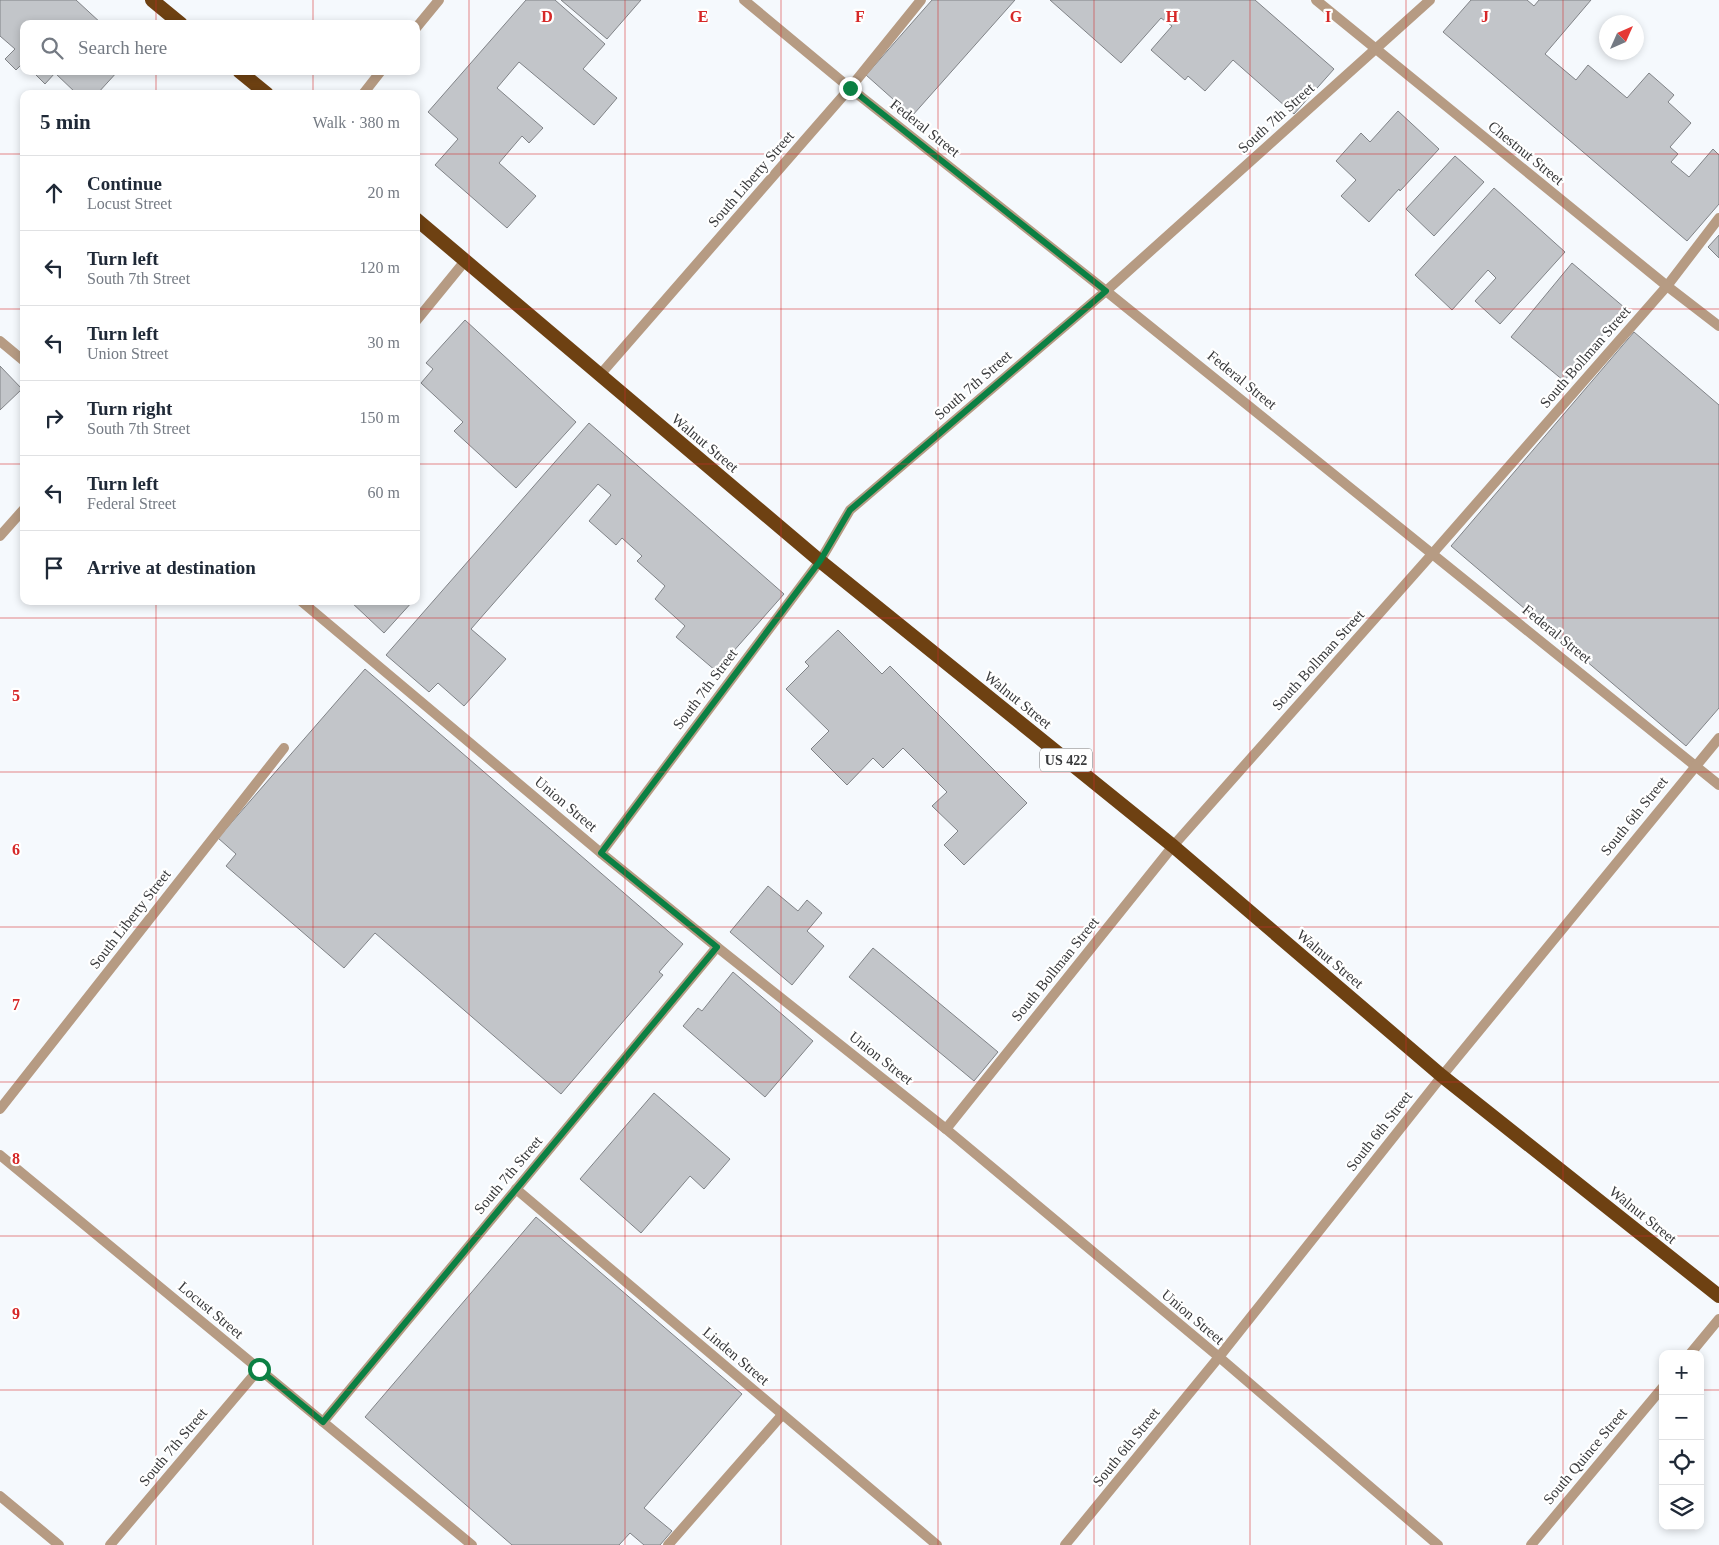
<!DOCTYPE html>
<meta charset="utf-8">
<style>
:root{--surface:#fff;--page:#f6f6f7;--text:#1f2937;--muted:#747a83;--line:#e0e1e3}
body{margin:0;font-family:Georgia,serif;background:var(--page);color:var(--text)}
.controls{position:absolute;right:15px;bottom:15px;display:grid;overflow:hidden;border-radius:10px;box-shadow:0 2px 8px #0003}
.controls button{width:45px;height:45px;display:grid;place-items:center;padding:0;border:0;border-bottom:1px solid var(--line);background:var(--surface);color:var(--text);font:25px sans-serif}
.compass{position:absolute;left:1599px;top:15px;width:45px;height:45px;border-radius:50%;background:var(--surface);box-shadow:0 2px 8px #0003;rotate:45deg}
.stop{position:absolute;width:15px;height:15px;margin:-11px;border:4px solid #0b8043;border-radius:50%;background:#fff}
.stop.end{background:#0b8043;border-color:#fff;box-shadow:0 1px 5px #0008}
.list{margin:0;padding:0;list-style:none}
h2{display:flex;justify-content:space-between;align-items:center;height:65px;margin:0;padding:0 20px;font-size:21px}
h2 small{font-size:16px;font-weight:400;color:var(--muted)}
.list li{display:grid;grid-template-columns:32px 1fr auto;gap:15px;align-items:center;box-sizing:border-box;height:75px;padding:0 20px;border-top:1px solid var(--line)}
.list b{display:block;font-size:19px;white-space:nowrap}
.list p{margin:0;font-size:16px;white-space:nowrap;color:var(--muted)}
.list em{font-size:16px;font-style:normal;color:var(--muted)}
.icon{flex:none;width:28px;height:28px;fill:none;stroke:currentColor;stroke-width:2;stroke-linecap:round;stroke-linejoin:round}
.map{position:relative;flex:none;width:1719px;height:1545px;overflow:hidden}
.search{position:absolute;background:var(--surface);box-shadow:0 2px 8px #0003;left:20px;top:20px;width:400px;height:55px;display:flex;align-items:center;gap:12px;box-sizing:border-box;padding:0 18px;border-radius:10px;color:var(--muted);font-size:19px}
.panel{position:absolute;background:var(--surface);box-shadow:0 2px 8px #0003;left:20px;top:90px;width:400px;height:515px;border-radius:10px}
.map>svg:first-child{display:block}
.building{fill:#c2c5c9;stroke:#808387}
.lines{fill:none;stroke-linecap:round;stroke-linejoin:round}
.service{stroke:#b69b83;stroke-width:10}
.minor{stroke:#b69b83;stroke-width:10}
.tertiary{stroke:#b69b83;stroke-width:10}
.trunk{stroke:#6e4112;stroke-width:14}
.route{stroke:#0b8043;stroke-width:6}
.grid{fill:none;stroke:#d62828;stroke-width:1;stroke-opacity:0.55}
.labels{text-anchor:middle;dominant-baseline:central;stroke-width:4.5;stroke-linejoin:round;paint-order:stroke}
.shield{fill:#fff;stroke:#747576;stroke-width:1}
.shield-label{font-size:14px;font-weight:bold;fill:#393a3c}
.street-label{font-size:15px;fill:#393a3c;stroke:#fff}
.grid-label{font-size:16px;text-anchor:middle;font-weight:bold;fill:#d62828;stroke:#fff;stroke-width:4.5;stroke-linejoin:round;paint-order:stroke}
</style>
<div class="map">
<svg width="1719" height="1545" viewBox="0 0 1719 1545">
<rect width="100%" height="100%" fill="#f5f9fd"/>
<g class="building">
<polygon points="0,0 76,0 102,24 24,24 24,64 23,63 16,70 5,59 15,49 0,36"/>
<polygon points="526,0 555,0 605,44 583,69 617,98 594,125 519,62 497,88 543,128 529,143 522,136 499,163 536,196 507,228 435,165 458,139 428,112"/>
<polygon points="561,0 641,0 607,39"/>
<polygon points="932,0 1015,0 912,116 866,75"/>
<polygon points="1050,0 1255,0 1334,69 1294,114 1233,60 1205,91 1188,76 1185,80 1151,50 1172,26 1161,18 1121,63"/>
<polygon points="1471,0 1527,0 1534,6 1539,0 1591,0 1545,54 1576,80 1588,65 1627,98 1649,73 1674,95 1668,102 1691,123 1670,147 1678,154 1671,162 1689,177 1713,149 1719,155 1719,204 1687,241 1443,32"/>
<polygon points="32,71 118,71 97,94 77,94 55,73 45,84"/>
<polygon points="1398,111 1439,149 1400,191 1399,189 1369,222 1341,196 1356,180 1336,161 1361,133 1370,142"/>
<polygon points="1455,156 1484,182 1434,236 1406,209"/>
<polygon points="1494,188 1565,252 1500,324 1475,301 1496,278 1488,270 1452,310 1415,275"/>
<polygon points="1719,235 1719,258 1708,247"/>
<polygon points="1572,263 1625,308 1564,381 1511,337"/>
<polygon points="465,320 576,422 516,488 454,431 463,422 421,383 433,369 426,363"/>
<polygon points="1634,332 1719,405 1719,708 1686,746 1451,546"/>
<polygon points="0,366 22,389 0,410"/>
<polygon points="589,423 784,594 716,671 676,637 685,626 655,599 665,586 637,561 642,556 622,538 616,545 589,521 611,495 598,484 471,629 506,659 464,706 438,683 429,692 386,655"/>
<polygon points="350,601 413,601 384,633"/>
<polygon points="838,630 882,674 890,666 1027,803 964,865 944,845 958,831 932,806 947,792 903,748 883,768 873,758 847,785 811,749 829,731 786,689 809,666 805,662"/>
<polygon points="365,669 683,944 659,972 663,975 561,1094 375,933 344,968 226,866 236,854 218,838"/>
<polygon points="768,886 798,911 807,900 822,913 807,931 824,946 792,985 730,932"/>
<polygon points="873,948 998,1052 974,1081 849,977"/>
<polygon points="733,972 813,1041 765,1097 683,1026 698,1008 702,1011"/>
<polygon points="654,1093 730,1159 704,1189 690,1176 641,1233 580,1179"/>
<polygon points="536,1217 742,1394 644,1508 672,1531 660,1545 644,1545 630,1533 619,1545 512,1545 365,1417"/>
</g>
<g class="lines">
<g class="service">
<polyline points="744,0 850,88 1106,291 1719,785"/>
<polyline points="416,321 465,261"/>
<polyline points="0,341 24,361"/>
<polyline points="599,376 850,88 921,0"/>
<polyline points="301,601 601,853"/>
<polyline points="717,947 946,1129 1219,1357 1438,1545"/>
<polyline points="0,1109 284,748"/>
<polyline points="946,1129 1173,846 1433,553 1667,286 1719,218"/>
<polyline points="516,1189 937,1545"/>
<polyline points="1690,1354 1719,1319"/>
<polyline points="0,1496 59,1545"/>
<polyline points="668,1545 782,1415"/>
<polyline points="1531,1545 1663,1387"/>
</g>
<g class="minor">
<polyline points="0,1155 472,1545"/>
<polyline points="323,1422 717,947 601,853 820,561 850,510 1106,291 1430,0"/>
<polyline points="110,1545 259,1369"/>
<polyline points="1065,1545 1219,1357 1442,1076 1719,738"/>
</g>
<g class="tertiary">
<polyline points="1316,0 1667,286 1719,326"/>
<polyline points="416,28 439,0"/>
<polyline points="363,94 381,71"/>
<polyline points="0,536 24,509"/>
</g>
<g class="trunk">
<polyline points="152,0 181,24"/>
<polyline points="239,71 267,94"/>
<polyline points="416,219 820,561 1173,846 1442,1076 1719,1296"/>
</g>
</g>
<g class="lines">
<polyline class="route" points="259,1369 323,1422 717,947 601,853 820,561 850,510 1106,291 850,88"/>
</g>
<path class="grid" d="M 156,0 L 156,24M 313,0 L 313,24M 469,0 L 469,1545M 625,0 L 625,1545M 781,0 L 781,1545M 938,0 L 938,1545M 1094,0 L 1094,1545M 1250,0 L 1250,1545M 1406,0 L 1406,1545M 1563,0 L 1563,1545M 156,71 L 156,94M 313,71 L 313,94M 0,154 L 24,154M 416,154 L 1719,154M 0,309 L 24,309M 416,309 L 1719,309M 0,464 L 24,464M 416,464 L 1719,464M 156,601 L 156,1545M 313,601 L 313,1545M 0,618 L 1719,618M 0,772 L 1719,772M 0,927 L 1719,927M 0,1082 L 1719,1082M 0,1236 L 1719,1236M 0,1390 L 1663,1390M 1700,1390 L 1719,1390"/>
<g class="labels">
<rect class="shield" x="1040" y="748.5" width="52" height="23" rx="4"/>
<g class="shield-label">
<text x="1066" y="760">US 422</text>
</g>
<g class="street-label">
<text transform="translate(1276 118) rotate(-42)">South 7th Street</text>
<text transform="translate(925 128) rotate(38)">Federal Street</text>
<text transform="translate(1526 153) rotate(39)">Chestnut Street</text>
<text transform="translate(751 179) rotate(-49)">South Liberty Street</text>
<text transform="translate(1585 357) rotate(-49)">South Bollman Street</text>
<text transform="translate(1242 380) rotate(39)">Federal Street</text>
<text transform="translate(973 385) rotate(-41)">South 7th Street</text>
<text transform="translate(705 443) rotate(40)">Walnut Street</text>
<text transform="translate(1557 634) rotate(39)">Federal Street</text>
<text transform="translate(1318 660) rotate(-48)">South Bollman Street</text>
<text transform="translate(705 689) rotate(-53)">South 7th Street</text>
<text transform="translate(1018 700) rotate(39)">Walnut Street</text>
<text transform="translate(566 804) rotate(40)">Union Street</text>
<text transform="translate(1634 816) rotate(-51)">South 6th Street</text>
<text transform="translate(130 919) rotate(-52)">South Liberty Street</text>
<text transform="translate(1330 959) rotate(40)">Walnut Street</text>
<text transform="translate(1055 969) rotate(-51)">South Bollman Street</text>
<text transform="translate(881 1058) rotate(38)">Union Street</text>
<text transform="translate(1379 1131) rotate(-52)">South 6th Street</text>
<text transform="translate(508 1175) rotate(-50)">South 7th Street</text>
<text transform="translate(1643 1215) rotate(39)">Walnut Street</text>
<text transform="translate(211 1310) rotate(40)">Locust Street</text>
<text transform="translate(1193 1317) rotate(40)">Union Street</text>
<text transform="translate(736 1356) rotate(40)">Linden Street</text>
<text transform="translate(173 1447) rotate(-50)">South 7th Street</text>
<text transform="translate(1126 1447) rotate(-51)">South 6th Street</text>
<text transform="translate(1585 1456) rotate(-50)">South Quince Street</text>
</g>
</g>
<g class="grid-label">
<text x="547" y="22">D</text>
<text x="703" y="22">E</text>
<text x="860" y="22">F</text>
<text x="1016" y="22">G</text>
<text x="1172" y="22">H</text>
<text x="1328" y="22">I</text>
<text x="1485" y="22">J</text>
<text x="16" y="701">5</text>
<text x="16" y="855">6</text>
<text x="16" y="1010">7</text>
<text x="16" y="1164">8</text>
<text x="16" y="1319">9</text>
</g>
</svg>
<div class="controls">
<button>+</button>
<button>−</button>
<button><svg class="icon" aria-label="locate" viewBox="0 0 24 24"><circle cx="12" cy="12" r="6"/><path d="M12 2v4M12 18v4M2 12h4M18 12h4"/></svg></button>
<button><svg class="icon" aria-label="layers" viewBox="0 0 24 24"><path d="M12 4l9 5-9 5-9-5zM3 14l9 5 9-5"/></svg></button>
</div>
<svg class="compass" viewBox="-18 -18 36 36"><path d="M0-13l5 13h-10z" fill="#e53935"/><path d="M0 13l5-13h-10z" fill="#747a83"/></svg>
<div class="stop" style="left:259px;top:1369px"></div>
<div class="stop end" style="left:850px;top:88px"></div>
<div class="search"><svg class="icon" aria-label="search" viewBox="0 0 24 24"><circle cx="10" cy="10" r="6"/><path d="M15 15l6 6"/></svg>Search here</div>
<section class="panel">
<h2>5 min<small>Walk · 380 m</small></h2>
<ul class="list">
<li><svg class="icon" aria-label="ahead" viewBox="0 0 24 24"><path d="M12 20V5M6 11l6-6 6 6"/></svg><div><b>Continue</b><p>Locust Street</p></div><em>20 m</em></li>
<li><svg class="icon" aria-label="left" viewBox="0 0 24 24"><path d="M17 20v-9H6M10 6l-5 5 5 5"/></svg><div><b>Turn left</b><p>South 7th Street</p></div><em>120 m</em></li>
<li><svg class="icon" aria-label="left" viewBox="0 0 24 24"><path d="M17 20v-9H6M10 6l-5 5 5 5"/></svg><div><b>Turn left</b><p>Union Street</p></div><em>30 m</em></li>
<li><svg class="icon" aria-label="right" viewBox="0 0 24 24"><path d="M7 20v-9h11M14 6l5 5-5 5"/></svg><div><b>Turn right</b><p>South 7th Street</p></div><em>150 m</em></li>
<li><svg class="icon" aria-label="left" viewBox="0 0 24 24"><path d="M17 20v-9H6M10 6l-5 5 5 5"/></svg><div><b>Turn left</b><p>Federal Street</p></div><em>60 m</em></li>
<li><svg class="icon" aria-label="arrive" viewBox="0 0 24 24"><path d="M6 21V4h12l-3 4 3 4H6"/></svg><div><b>Arrive at destination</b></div></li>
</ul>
</section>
</div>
